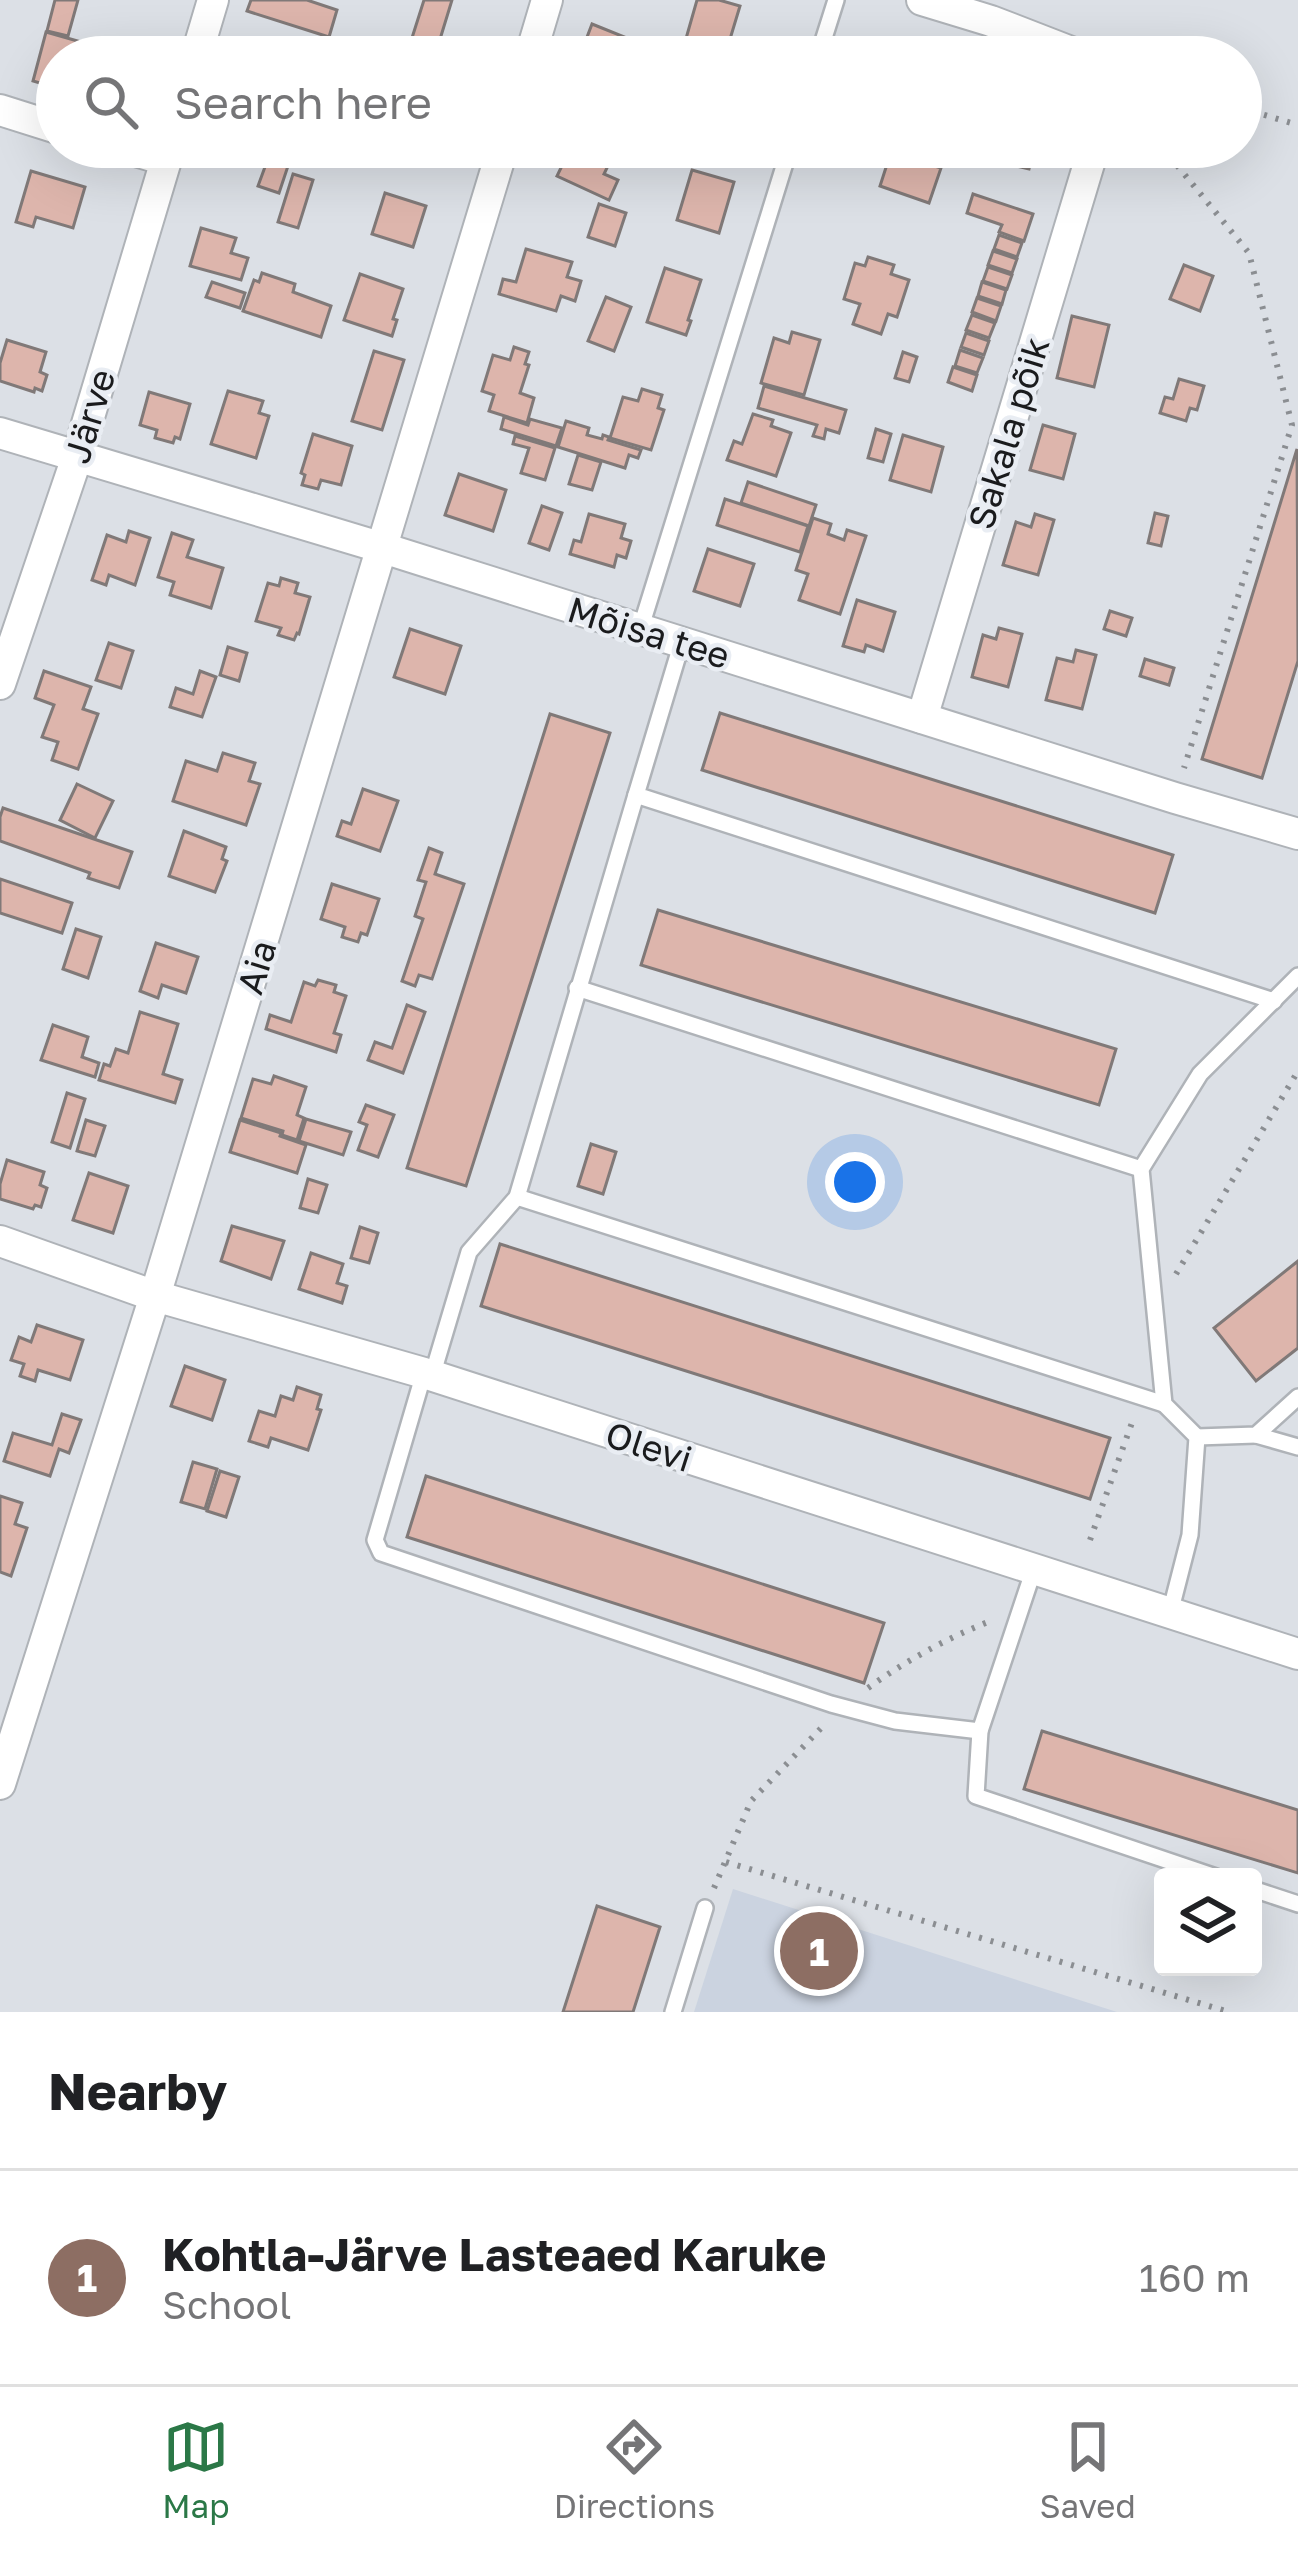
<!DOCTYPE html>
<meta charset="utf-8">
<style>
:root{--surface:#fff;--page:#f2f2f2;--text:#202124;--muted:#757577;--line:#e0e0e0;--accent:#2b7847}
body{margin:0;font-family:"Golos Text",sans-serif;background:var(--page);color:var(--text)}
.controls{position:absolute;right:36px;bottom:36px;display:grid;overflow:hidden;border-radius:12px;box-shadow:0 12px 48px #0002}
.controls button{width:108px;height:108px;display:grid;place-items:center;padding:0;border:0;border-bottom:3px solid var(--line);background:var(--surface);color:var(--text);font:60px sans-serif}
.you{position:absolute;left:855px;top:1182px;width:42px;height:42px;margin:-30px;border:9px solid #fff;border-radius:50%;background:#1a73e8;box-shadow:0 0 0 18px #1a73e833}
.badge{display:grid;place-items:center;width:78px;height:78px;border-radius:50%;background:var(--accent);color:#fff;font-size:39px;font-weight:700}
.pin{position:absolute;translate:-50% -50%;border:6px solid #fff;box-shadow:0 3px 12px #0006}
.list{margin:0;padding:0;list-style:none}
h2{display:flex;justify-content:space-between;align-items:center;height:156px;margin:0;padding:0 48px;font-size:51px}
h2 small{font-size:39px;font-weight:400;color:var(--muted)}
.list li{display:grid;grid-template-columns:78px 1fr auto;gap:36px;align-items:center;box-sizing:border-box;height:216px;padding:0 48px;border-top:3px solid var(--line)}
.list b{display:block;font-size:45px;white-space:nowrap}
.list p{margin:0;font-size:39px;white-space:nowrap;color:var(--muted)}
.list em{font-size:39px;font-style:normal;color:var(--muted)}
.icon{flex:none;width:66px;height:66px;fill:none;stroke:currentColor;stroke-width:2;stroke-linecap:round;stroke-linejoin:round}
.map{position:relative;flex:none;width:1298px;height:2012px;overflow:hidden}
.search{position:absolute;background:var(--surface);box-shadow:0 12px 48px #0002;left:36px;right:36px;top:36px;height:132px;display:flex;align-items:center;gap:30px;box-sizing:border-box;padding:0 42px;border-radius:66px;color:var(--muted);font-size:45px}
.sheet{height:372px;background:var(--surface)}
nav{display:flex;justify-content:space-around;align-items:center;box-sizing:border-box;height:168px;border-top:3px solid var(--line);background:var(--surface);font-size:33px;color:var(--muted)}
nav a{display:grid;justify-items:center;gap:6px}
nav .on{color:var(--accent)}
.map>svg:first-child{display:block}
.built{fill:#cbd3e0}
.building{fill:#ddb5ac;stroke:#807978;stroke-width:3}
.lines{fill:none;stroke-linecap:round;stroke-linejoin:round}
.service-casing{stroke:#afb3b8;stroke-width:20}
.minor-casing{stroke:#afb3b8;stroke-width:34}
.path{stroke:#8b8e92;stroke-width:6;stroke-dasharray:3 9;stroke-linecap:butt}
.service{stroke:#fff;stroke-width:15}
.minor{stroke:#fff;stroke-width:30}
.labels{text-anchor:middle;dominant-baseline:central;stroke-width:9;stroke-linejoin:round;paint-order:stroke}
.street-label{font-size:36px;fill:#1a1b1d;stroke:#e9edf3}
</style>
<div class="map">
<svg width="1298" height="2012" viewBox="0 0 1298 2012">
<rect width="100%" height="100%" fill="#dce0e6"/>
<polygon class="built" points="733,1889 1117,2012 694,2012"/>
<g class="building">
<polygon points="55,0 78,0 68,36 47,31"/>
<polygon points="251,0 307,0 337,10 329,37 247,11"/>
<polygon points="424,0 452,0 437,49 411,41"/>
<polygon points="697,0 719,0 740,6 727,49 737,52 735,57 681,56"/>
<polygon points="592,24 637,42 633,53 636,54 635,57 591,57 581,53"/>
<polygon points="46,32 102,48 100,52 116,57 57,57 57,88 33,81"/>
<polygon points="571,147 617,147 604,174 618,180 609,200 557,176"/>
<polygon points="1007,147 1034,147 1029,169 1003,163"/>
<polygon points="891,152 941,168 929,203 880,186"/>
<polygon points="269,156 289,163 279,193 258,186"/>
<polygon points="692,170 734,182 719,233 677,220"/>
<polygon points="31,171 85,187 73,228 36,217 33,227 16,222"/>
<polygon points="293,174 313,180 298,228 278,222"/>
<polygon points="385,193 426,206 413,247 372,234"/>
<polygon points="973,194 1033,214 1024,241 999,232 1002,225 967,213"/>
<polygon points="599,204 626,213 615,246 588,237"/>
<polygon points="201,228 236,238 231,253 248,258 241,280 190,266"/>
<polygon points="999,235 1022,243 1017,257 994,249"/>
<polygon points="526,249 572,262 567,277 581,281 575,301 561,296 556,311 499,294 503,279 516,282"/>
<polygon points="993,251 1017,259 1012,273 988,265"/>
<polygon points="868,257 894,265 891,274 909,280 897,317 888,314 881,334 853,324 860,304 844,299 855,263 865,266"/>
<polygon points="1184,265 1213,276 1200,311 1170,299"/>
<polygon points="988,267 1012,275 1007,289 983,281"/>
<polygon points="665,268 701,280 688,320 691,321 686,335 647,322"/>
<polygon points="262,273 295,284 293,292 331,306 321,337 243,311 254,280 259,282"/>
<polygon points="360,274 403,289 393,319 397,320 392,336 344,320"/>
<polygon points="212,282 245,293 240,308 206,297"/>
<polygon points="982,282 1006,290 1002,304 978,296"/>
<polygon points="606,297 631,307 614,351 588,341"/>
<polygon points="977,298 1001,306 996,321 972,312"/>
<polygon points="972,315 995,323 989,338 966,330"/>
<polygon points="1072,316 1109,325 1094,387 1057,378"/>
<polygon points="792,332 820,340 804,395 761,383 774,338 789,343"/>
<polygon points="966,333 989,341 984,355 961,347"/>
<polygon points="7,340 46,352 40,372 47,375 42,391 35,388 34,392 0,381 0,363"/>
<polygon points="514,347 529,352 525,364 529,365 520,393 534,398 527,423 489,411 494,395 482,391 493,355 510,360"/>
<polygon points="960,350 983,358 977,373 955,366"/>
<polygon points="374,351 404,360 382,430 352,421"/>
<polygon points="903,352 917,357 909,382 895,378"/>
<polygon points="953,367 977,375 972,391 948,382"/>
<polygon points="1179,379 1204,386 1197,410 1190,408 1186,421 1160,413 1165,397 1173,399"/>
<polygon points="764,386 846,410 839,433 826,429 824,439 813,436 817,425 758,408"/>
<polygon points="642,389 662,395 658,408 664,410 651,450 610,438 623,397 638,401"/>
<polygon points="228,391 263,401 259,413 269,416 256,458 211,444"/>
<polygon points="149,392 190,404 180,439 175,437 173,443 155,438 157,430 140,425"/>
<polygon points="753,414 773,420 771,426 791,433 776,476 727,460 734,441 742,444"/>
<polygon points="504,417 528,425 530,419 562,428 556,446 501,429"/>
<polygon points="566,421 589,428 587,435 602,439 603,435 609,437 608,440 641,450 638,458 629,455 625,468 558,447"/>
<polygon points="1043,425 1075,434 1063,479 1030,470"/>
<polygon points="876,429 891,434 883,462 868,458"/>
<polygon points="313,434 352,446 341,485 321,480 318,489 302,485 305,475 301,473"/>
<polygon points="903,435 943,447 931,492 890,480"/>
<polygon points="515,436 555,448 545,480 521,473 529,448 513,444"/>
<polygon points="1297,449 1298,661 1262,778 1202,759"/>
<polygon points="578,455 601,462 592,490 569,484"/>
<polygon points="459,474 506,490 493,531 445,515"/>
<polygon points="748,482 816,505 809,526 741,503"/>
<polygon points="725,499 808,526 800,552 717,525"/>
<polygon points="542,506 562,513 549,550 529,543"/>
<polygon points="1155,513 1168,516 1161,546 1148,543"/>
<polygon points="589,514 625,524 621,538 631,541 626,558 617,555 614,567 570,554 574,540 581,542"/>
<polygon points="1035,514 1054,520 1038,575 1003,565 1016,522 1031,527"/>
<polygon points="813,518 831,524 828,534 844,540 847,530 866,536 840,614 799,600 808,574 796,570"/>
<polygon points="129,531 150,538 135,585 109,575 106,585 92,580 107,535 126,542"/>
<polygon points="172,533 193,540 187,557 223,568 211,608 170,595 174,582 158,577"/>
<polygon points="708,549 754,564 740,606 694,591"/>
<polygon points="281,578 298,583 295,593 310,597 299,634 297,633 294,640 278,635 281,628 256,621 268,583 279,586"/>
<polygon points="857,600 895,612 883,651 866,645 864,652 843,646"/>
<polygon points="1110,611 1132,618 1126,636 1104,629"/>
<polygon points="999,628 1022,634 1008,687 972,677 983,635 996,639"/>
<polygon points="410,629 461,646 445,694 394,677"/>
<polygon points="109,643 133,651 121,688 96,680"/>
<polygon points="228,647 247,653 239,681 220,675"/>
<polygon points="1076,650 1096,655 1082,709 1046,700 1057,658 1073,662"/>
<polygon points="1145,659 1174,668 1169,685 1140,676"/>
<polygon points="44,671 91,687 83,709 98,714 78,769 52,760 58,742 42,737 54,705 35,698"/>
<polygon points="200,671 216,677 202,717 170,707 176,688 193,694"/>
<polygon points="720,713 1173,855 1155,913 702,770"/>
<polygon points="550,714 610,733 466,1186 407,1168"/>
<polygon points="223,753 255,763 249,781 260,784 246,825 173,801 186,761 217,771"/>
<polygon points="77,784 113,801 95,838 60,820"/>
<polygon points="363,789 398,801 380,851 337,836 342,821 351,824"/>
<polygon points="3,808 132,852 119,888 88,878 90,873 0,841 0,817"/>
<polygon points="184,831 226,847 222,859 227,861 215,892 169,876"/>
<polygon points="429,848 442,853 435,874 464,884 432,979 419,975 415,986 402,981 423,919 415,916 426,882 418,880"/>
<polygon points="0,879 72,903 62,933 0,913"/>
<polygon points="332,884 379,899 367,935 361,933 358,942 342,937 345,927 321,919"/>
<polygon points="658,910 1116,1049 1099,1105 641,965"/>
<polygon points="76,929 101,937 88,978 63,969"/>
<polygon points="156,943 198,957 186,993 162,985 158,998 140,991"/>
<polygon points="318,980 336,985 334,992 346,996 334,1033 341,1035 336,1052 266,1029 270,1015 291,1022 304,982 315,986"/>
<polygon points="407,1005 425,1012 403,1073 368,1060 375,1042 392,1048"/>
<polygon points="140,1012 178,1024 163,1074 182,1080 175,1103 99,1080 104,1064 110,1066 116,1049 128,1053"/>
<polygon points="53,1025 88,1037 82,1057 99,1063 95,1077 41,1060"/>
<polygon points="274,1076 306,1087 297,1115 304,1118 297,1140 282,1135 283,1131 241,1118 253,1079 271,1084"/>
<polygon points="67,1093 85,1099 70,1148 52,1142"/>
<polygon points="366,1105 394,1115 378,1157 358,1150 367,1125 359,1122"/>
<polygon points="306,1119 351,1132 343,1155 299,1141"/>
<polygon points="86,1120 105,1126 95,1156 77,1151"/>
<polygon points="240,1120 281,1133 280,1136 306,1145 297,1173 230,1152"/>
<polygon points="591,1144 616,1152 603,1194 578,1186"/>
<polygon points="7,1160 44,1172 40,1185 47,1188 41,1207 35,1205 33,1209 0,1199 0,1184"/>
<polygon points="89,1173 128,1186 113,1233 73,1220"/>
<polygon points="308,1179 327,1185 318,1213 300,1208"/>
<polygon points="232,1226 284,1241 271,1279 221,1261"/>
<polygon points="360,1227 378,1233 369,1263 351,1258"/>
<polygon points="500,1244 1110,1438 1090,1499 481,1306"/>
<polygon points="311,1253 343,1264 337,1283 347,1286 342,1303 299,1289"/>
<polygon points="1298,1261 1298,1348 1256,1381 1214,1328"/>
<polygon points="37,1325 83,1340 70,1380 38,1370 35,1381 20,1376 24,1364 11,1360 19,1337 31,1342"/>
<polygon points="185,1366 225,1380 212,1420 171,1406"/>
<polygon points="297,1387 321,1395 317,1409 321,1410 308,1450 271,1438 268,1447 249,1441 259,1411 275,1416 281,1396 293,1400"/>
<polygon points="62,1414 81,1420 69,1453 59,1449 50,1476 4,1461 13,1433 52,1445"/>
<polygon points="193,1462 217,1469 205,1509 181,1502"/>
<polygon points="220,1471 239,1477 226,1517 207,1511"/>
<polygon points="426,1476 884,1623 864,1683 407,1537"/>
<polygon points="0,1496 22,1503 15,1524 27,1528 11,1576 0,1572"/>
<polygon points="1042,1731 1298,1810 1298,1873 1024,1789"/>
<polygon points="597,1906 660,1927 633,2012 563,2012"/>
</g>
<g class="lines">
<defs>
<g id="service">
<polyline points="818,57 836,0"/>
<polyline points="640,630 790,147"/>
<polyline points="682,642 636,795 1274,1001"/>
<polyline points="577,988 1141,1169"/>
<polyline points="517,1197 1164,1404"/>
<polyline points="424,1373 375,1540 381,1553 831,1704 895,1721 980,1731"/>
<polyline points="432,1376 469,1252 517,1197 636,795"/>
<polyline points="1256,1435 1298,1447"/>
<polyline points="1197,1437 1256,1435 1298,1397"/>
<polyline points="1034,1569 980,1731 976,1796 1216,1877"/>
<polyline points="1170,1613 1190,1535 1197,1437 1164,1404 1141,1169 1200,1074 1298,976"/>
<polyline points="1253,1889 1298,1904"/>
<polyline points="673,2012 705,1908"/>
</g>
<g id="minor">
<polyline points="922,0 991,21 1084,57"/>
<polyline points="196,57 213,0"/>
<polyline points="530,57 547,0"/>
<polyline points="0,110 57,128"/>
<polyline points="122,147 166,160"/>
<polyline points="0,433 383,548 1175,798 1298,834"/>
<polyline points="0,684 77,457 170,147"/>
<polyline points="922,718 1094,147"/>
<polyline points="0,1241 155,1296 424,1373 1298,1654"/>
<polyline points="0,1784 155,1296 503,147"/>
</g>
</defs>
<use href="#service" class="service-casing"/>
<use href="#minor" class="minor-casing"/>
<g class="path">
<polyline points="1241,108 1298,125"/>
<polyline points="1162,147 1249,253 1292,425 1184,768"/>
<polyline points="1176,1274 1298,1071"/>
<polyline points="1090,1540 1134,1417"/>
<path d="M 868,1688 C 907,1660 947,1638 993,1620"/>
<polyline points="726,1862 1229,2012"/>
<polyline points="714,1888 751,1801 826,1723"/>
</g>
<use href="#service" class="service"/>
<use href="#minor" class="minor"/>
</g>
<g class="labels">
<g class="street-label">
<text transform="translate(89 416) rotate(-73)">Järve</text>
<text transform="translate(1008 433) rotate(-73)">Sakala põik</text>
<text transform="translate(649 632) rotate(17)">Mõisa tee</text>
<text transform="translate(256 967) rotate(-73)">Aia</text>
<text transform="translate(649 1446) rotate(18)">Olevi</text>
</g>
</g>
</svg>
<div class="controls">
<button><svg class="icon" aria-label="layers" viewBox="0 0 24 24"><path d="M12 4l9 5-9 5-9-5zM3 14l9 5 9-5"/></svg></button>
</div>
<div class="you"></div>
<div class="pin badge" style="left:819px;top:1951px;background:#8d6e63">1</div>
<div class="search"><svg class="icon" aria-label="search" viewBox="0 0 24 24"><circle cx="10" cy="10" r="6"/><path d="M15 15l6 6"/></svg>Search here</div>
</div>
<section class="sheet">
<h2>Nearby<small></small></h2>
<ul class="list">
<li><span class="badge" style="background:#8d6e63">1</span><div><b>Kohtla-Järve Lasteaed Karuke</b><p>School</p></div><em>160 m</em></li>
</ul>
</section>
<nav>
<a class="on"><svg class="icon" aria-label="map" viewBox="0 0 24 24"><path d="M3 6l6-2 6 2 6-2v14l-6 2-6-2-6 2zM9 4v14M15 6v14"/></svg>Map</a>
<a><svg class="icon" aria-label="directions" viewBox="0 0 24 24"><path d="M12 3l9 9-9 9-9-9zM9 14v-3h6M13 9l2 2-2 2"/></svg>Directions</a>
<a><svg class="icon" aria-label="saved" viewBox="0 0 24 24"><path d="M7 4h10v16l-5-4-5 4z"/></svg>Saved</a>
</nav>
